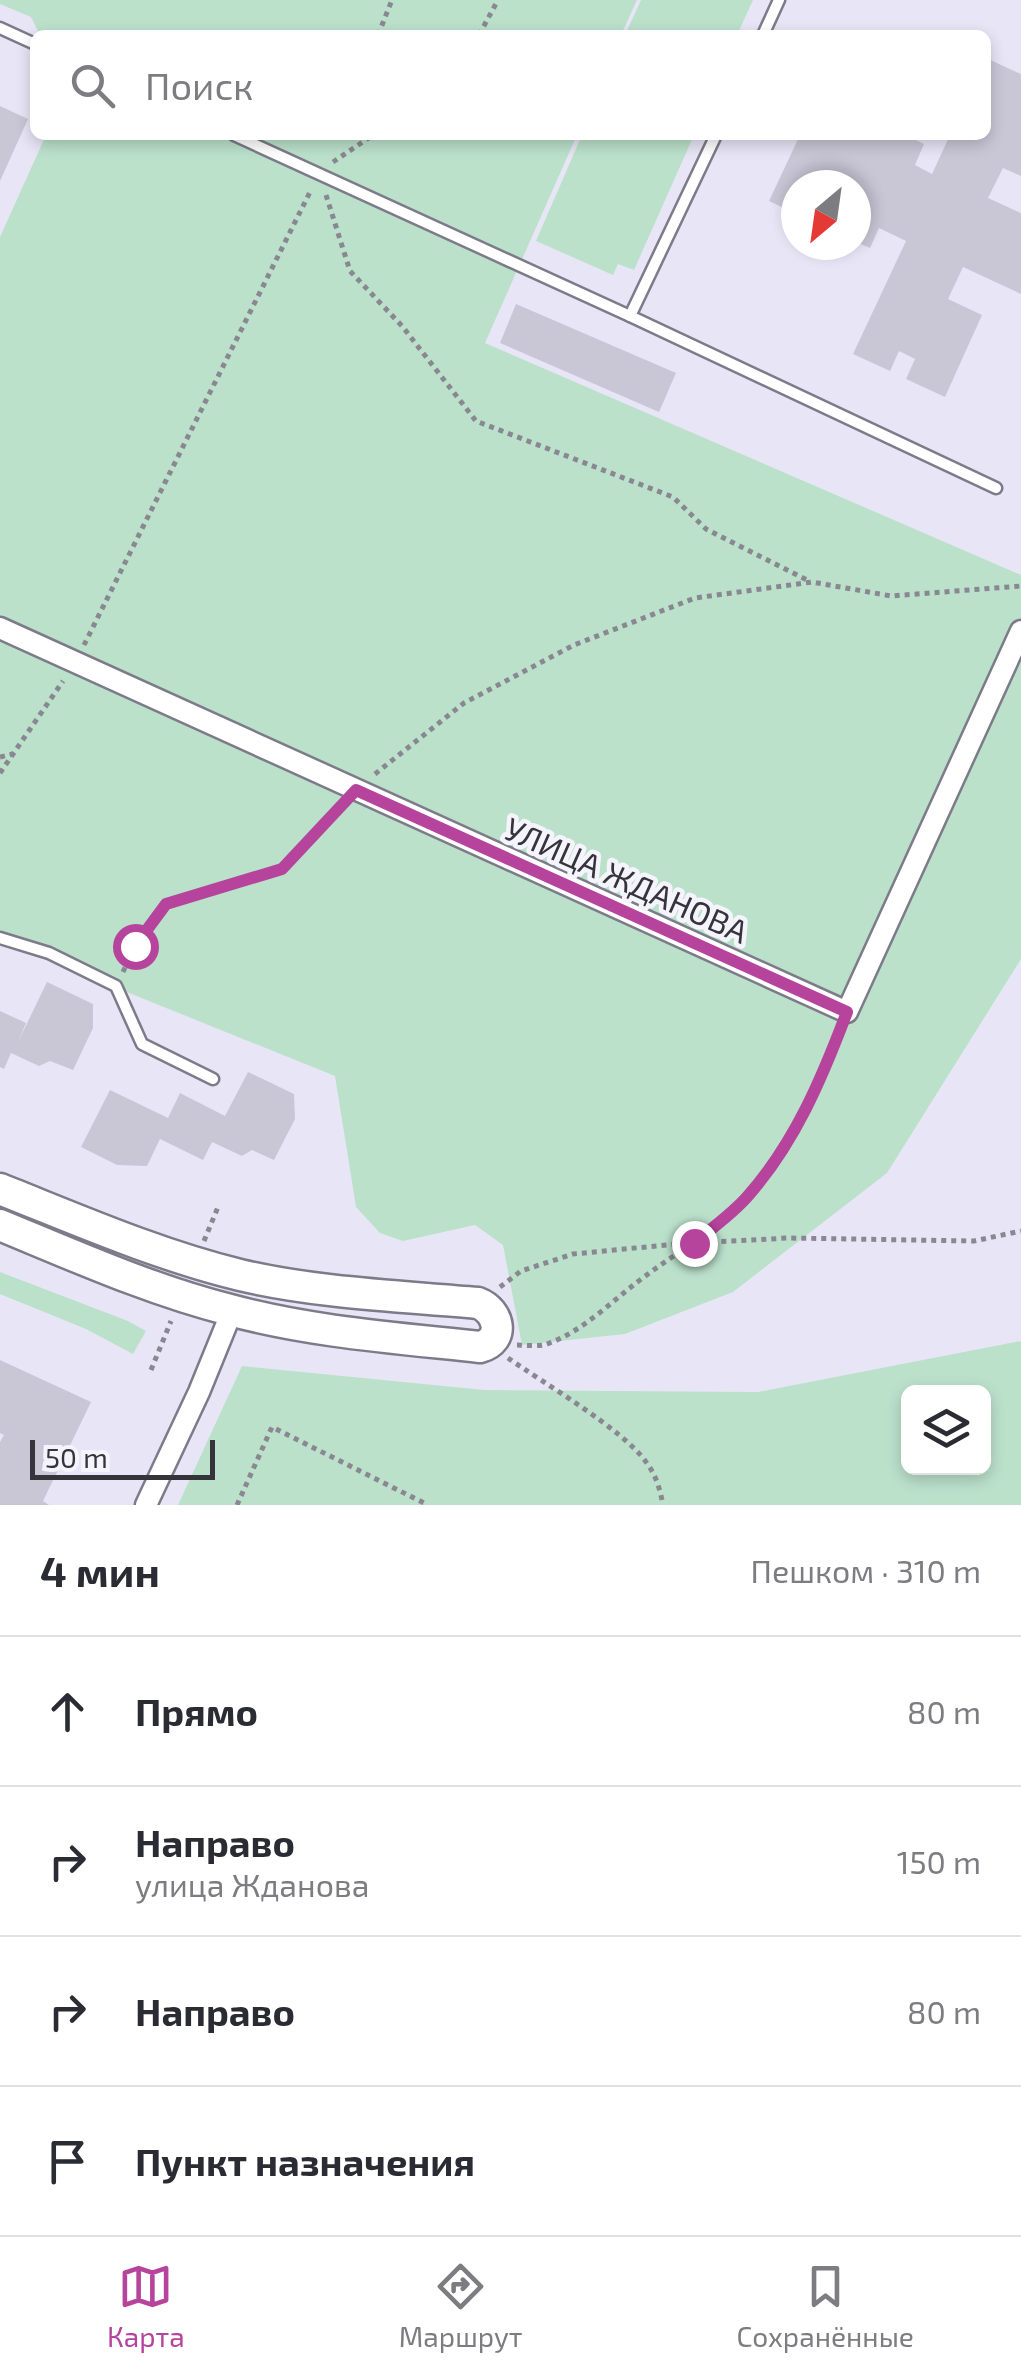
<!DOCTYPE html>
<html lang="ru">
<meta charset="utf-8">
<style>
:root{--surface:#fff;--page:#f2f2f3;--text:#2b2b33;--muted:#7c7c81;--line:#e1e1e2;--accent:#b6439c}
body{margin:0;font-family:"Exo 2",sans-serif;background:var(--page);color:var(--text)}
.controls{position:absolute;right:30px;bottom:30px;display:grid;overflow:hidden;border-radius:15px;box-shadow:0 5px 15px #0003}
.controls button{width:90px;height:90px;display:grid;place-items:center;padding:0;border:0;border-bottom:2px solid var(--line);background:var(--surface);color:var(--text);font:50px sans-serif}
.compass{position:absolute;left:781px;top:170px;width:90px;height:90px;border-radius:50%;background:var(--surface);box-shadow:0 5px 15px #0003;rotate:209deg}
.scale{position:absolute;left:30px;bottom:25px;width:185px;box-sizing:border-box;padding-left:10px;border:5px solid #34343a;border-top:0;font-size:28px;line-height:35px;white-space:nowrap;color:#34343a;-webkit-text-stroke:8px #f5f4fd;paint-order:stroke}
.stop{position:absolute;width:30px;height:30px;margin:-22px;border:8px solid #b6439c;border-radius:50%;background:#fff}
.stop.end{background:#b6439c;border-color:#fff;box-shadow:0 2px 10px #0008}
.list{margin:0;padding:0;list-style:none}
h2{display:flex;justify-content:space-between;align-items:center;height:130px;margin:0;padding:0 40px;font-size:42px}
h2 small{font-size:32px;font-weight:400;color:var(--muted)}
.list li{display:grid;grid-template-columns:65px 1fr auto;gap:30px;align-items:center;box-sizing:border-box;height:150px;padding:0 40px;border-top:2px solid var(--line)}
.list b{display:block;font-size:38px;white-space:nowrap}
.list p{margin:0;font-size:32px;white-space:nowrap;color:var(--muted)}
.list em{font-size:32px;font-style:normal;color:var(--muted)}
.icon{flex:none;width:55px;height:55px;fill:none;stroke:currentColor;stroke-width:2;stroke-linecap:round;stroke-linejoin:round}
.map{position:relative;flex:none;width:1021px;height:1505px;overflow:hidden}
.search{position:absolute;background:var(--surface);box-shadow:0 5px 15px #0003;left:30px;right:30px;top:30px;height:110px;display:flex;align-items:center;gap:25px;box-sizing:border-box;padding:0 35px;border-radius:15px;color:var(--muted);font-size:38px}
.sheet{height:730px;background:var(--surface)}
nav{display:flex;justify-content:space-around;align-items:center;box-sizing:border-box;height:140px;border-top:2px solid var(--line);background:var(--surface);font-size:28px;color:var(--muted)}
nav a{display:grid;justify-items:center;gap:5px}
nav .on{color:var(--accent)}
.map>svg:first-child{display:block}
.green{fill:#bbe1cb;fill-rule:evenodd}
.building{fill:#c9c7d6}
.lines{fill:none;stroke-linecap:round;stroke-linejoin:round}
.lane-casing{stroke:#7d7b89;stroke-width:15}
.street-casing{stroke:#7d7b89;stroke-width:25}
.secondary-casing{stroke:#7d7b89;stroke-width:35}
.path{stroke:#898892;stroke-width:5;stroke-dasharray:5 5;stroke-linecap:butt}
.lane{stroke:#fff;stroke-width:10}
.street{stroke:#fff;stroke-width:20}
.secondary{stroke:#fff;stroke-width:30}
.route{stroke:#b6439c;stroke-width:12}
.labels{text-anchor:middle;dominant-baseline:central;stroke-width:9;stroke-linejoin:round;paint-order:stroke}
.street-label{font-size:32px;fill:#34343a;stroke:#f5f4fd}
</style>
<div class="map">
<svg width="1021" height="1505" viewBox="0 0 1021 1505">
<rect width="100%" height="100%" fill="#e8e6f6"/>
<g class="green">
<polygon points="0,0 637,0 621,35 40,35 31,17 0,4"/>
<polygon points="641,0 753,0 737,35 625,35"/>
<polygon points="46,135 577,135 485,343 1021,575 1021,959 887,1173 733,1292 625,1334 522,1345 503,1245 475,1225 403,1241 380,1233 356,1207 335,1076 0,941 0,237"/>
<polygon points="582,135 694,135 634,270 618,264 613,275 536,241"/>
<polygon points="0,1272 128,1321 146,1331 133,1354 86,1329 0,1294"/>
<path d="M 1021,1341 L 1021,1505 L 178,1505 L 242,1366 L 484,1390 L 758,1392 ZM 908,1392 L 984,1392 L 984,1468 L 908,1468 Z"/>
</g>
<g class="building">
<polygon points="986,58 1021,74 1021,176 1003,168 988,198 1021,213 1021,294 963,267 948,299 982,315 945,397 906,379 915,359 899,351 890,371 853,354 906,241 879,228 870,248 856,242 856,185 796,185 796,214 769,201 800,135 905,135 924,144 915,165 932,174 950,135 986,135"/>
<polygon points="0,106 28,119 0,181"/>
<polygon points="516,304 676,373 659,412 500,343"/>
<polygon points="47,982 93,1004 93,1028 73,1070 50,1061 39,1066 11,1053 4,1069 0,1067 0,1011 26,1023 18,1042"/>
<polygon points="248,1072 294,1094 295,1119 274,1160 252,1150 242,1156 212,1142 203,1160 160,1139 147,1166 117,1165 81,1147 110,1090 168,1118 180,1093 225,1116"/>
<polygon points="0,1360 91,1402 43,1501 49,1505 0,1505 0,1442 4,1435 0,1433"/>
</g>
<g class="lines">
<defs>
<g id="lane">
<polyline points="0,28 35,44"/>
<polyline points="763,35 779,0"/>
<polyline points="234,135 630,316 716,135"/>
<polyline points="630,316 996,488"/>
<polyline points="0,938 49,953 116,986 142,1044 213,1079"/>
</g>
<g id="street">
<polyline points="0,628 847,1012 1021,631"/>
<polyline points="146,1505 199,1392 232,1311"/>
</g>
<path id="secondary" d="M 0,1189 C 78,1220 158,1255 240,1275 C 317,1293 399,1296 478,1303 C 499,1311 506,1340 480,1347 C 397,1338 311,1332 230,1310 C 151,1290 75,1256 0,1225"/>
</defs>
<use href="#lane" class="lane-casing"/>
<use href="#street" class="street-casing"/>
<use href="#secondary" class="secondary-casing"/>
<g class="path">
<polyline points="378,35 392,0"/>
<polyline points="479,35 498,0"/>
<polyline points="333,162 373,135"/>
<polyline points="326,195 350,271 402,326 476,421 673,497 706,529 809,581"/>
<polyline points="84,645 311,190"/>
<polyline points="0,757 13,754"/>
<polyline points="0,773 63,681"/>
<polyline points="375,774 464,703 574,645 695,598 812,582 891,596 1021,586"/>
<polyline points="123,972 135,945 166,904 282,869 341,805"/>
<polyline points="204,1241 218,1207"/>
<polyline points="500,1287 521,1271 573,1254 677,1244 788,1238 974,1241 1021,1231"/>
<path d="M 517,1345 C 526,1345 539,1347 547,1344 C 581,1332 608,1305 636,1283 C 672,1255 713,1233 745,1199 C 790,1154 817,1092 839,1033"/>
<path d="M 508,1358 C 542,1382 624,1430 646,1462 C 656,1475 660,1489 663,1505"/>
<polyline points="151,1370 171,1321"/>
<polyline points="237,1505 272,1427 428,1505"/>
</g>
<use href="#lane" class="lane"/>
<use href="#street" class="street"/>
<use href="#secondary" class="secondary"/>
</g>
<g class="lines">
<path class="route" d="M 135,946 L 166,904 L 282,869 L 356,790 L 847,1012 C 822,1078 795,1143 747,1197 C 732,1214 712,1228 694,1243"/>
</g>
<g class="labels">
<g class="street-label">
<text transform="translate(627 879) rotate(24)">УЛИЦА ЖДАНОВА</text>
</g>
</g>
</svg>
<div class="controls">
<button><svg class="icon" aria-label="layers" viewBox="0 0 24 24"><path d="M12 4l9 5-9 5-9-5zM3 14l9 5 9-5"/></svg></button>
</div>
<svg class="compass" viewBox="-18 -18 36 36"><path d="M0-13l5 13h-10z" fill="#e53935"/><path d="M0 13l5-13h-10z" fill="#7c7c81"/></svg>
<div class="scale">50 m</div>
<div class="stop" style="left:135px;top:946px"></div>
<div class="stop end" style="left:694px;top:1243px"></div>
<div class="search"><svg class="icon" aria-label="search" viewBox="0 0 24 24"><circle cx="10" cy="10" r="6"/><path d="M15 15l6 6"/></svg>Поиск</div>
</div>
<section class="sheet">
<h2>4 мин<small>Пешком · 310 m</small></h2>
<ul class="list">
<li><svg class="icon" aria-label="ahead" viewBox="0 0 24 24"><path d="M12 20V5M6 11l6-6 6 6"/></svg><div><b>Прямо</b></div><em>80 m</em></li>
<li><svg class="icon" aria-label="right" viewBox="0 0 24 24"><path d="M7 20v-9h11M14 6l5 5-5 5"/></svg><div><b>Направо</b><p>улица Жданова</p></div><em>150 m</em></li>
<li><svg class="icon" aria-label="right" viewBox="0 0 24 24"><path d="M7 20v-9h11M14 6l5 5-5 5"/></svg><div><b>Направо</b></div><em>80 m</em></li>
<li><svg class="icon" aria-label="arrive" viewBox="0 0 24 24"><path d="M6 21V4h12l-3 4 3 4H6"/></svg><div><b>Пункт назначения</b></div></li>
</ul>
</section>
<nav>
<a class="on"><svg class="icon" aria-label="map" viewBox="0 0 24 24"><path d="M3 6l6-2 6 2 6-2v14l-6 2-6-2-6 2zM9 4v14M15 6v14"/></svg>Карта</a>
<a><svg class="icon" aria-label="directions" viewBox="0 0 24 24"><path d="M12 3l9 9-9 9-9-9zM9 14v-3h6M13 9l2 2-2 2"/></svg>Маршрут</a>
<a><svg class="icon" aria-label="saved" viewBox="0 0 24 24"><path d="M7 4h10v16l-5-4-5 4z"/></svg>Сохранённые</a>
</nav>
